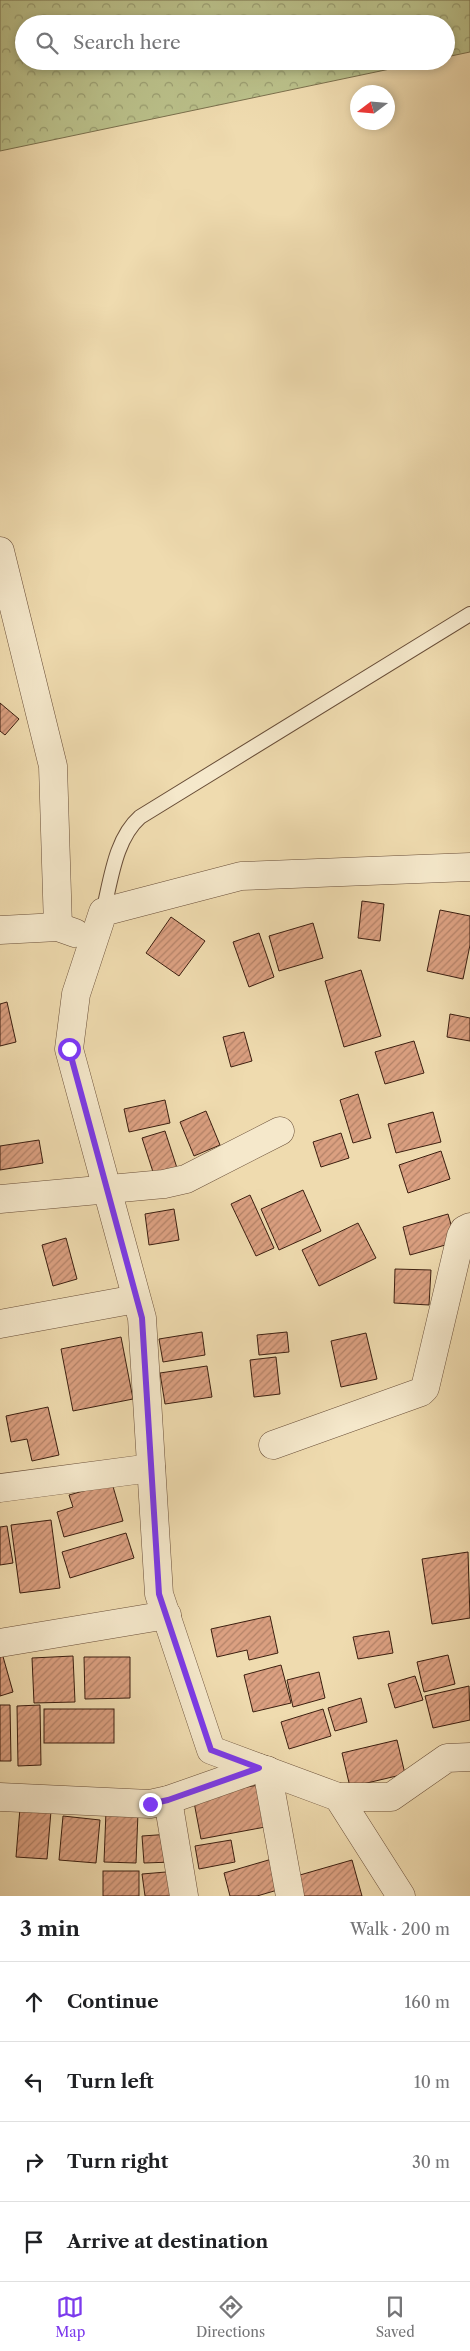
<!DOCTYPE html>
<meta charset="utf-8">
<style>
:root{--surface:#fff;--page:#f6f6f6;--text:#202124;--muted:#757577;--line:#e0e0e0;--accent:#7c3aed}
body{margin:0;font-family:"Libre Caslon Text",serif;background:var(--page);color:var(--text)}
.compass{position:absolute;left:350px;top:85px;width:45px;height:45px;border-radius:50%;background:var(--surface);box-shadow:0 2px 8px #0003;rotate:254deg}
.stop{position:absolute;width:15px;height:15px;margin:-11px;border:4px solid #7c3aed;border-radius:50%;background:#fff}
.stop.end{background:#7c3aed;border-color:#fff;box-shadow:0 1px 5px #0008}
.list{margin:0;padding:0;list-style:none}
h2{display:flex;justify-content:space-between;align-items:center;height:65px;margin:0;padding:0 20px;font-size:21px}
h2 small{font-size:16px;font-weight:400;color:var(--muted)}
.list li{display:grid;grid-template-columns:32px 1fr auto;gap:15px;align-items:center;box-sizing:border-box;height:80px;padding:0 20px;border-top:1px solid var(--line)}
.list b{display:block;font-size:19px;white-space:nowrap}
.list em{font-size:16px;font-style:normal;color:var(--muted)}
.icon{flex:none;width:28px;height:28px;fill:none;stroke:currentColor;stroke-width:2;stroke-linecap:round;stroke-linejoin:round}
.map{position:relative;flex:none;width:470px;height:1896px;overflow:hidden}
.search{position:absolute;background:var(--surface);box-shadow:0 2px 8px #0003;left:15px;right:15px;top:15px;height:55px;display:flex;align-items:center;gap:12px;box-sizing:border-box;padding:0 18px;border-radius:28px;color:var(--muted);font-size:19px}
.sheet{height:385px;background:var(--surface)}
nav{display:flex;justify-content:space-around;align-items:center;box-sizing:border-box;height:70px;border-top:1px solid var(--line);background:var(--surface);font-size:14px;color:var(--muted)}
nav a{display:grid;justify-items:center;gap:2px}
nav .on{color:var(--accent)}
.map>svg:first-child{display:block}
.forest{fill:url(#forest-crowns);stroke:#7b704d}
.building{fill:url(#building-hatch);stroke:#3c1f10}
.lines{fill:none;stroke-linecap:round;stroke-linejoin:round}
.service-casing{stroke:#694e38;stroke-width:16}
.minor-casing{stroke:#694e38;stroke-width:29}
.service{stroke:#f5e8cb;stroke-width:14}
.minor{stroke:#f5e8cb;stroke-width:28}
.route{stroke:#7c3aed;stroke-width:6}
</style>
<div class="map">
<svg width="470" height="1896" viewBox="0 0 470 1896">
<defs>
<pattern id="forest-crowns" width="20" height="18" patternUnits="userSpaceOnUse" patternTransform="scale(1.25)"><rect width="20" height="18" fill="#bac08a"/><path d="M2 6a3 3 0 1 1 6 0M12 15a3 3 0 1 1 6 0" fill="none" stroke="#989b6f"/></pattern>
<pattern id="building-hatch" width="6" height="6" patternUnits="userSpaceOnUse" patternTransform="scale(1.25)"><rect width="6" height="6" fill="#dba081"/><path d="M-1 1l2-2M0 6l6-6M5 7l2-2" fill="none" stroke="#b38268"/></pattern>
</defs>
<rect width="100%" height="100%" fill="#efdbaf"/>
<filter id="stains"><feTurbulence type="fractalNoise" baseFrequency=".004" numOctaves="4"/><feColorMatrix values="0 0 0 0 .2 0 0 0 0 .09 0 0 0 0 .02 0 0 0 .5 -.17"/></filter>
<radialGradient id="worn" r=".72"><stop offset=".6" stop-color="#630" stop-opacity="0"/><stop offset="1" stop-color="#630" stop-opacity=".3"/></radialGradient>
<polygon class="forest" points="0,0 470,0 470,52 446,57 446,24 24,24 24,61 428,61 0,151"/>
<g class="building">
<polygon points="0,703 19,719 5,735 0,731"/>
<polygon points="362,901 384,904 380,941 358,938"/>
<polygon points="440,910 470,916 470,945 463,979 427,971"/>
<polygon points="171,917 205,941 179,976 146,953"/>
<polygon points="313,923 323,958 279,971 269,936"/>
<polygon points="259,933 274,977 249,987 233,942"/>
<polygon points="361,970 381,1036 344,1047 325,981"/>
<polygon points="7,1002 16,1042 0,1046 0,1004"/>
<polygon points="450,1014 470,1018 470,1041 447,1037"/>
<polygon points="244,1032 252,1061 231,1067 223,1037"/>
<polygon points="414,1041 424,1073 385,1084 375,1052"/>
<polygon points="358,1094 371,1138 353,1143 340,1100"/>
<polygon points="165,1100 170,1123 129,1132 124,1109"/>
<polygon points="206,1111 220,1145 194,1156 180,1122"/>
<polygon points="433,1112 441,1142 396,1153 388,1124"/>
<polygon points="165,1131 177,1168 154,1175 142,1138"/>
<polygon points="341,1133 349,1158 321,1167 313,1142"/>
<polygon points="39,1140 43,1163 0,1170 0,1146"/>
<polygon points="441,1151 450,1179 408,1193 399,1165"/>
<polygon points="303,1190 321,1231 279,1250 261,1209"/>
<polygon points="250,1195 274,1248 256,1256 231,1204"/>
<polygon points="174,1209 179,1240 149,1245 145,1214"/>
<polygon points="448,1214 456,1242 410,1255 403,1227"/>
<polygon points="358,1223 376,1258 319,1286 302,1250"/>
<polygon points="66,1238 77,1279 53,1286 42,1245"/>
<polygon points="395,1269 431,1270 429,1305 394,1303"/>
<polygon points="202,1332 205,1355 163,1362 159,1339"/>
<polygon points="287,1332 289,1352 259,1355 257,1335"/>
<polygon points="366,1333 377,1379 341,1387 331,1341"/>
<polygon points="121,1337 133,1399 73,1411 61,1349"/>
<polygon points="276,1357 280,1394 254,1397 250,1360"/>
<polygon points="207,1366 212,1397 165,1404 160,1373"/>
<polygon points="48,1407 59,1455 32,1461 27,1439 11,1442 6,1416"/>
<polygon points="112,1483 123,1521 64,1537 57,1512 73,1507 69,1495"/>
<polygon points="51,1520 60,1588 20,1593 11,1525"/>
<polygon points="7,1526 13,1563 0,1565 0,1527"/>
<polygon points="126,1533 134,1558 70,1578 62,1552"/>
<polygon points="468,1552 470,1618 432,1624 422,1559"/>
<polygon points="270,1616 278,1653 249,1660 247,1650 217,1657 211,1629"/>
<polygon points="389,1631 393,1653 358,1659 353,1637"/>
<polygon points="0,1646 13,1692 0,1696"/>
<polygon points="448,1655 455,1684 424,1692 417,1662"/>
<polygon points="73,1656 75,1702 34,1703 32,1658"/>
<polygon points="84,1657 130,1657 130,1698 85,1699"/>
<polygon points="281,1665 291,1703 253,1712 244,1675"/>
<polygon points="319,1672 325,1698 293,1707 287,1680"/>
<polygon points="415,1676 423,1700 395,1708 388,1684"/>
<polygon points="469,1686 470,1720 433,1728 425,1696"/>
<polygon points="361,1698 367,1722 335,1731 328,1708"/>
<polygon points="0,1705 10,1705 11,1761 0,1761"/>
<polygon points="40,1705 41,1765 18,1766 17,1706"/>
<rect x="44" y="1709" width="70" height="34"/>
<polygon points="323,1709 331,1736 289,1749 281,1722"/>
<polygon points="397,1740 405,1774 350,1787 342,1753"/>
<polygon points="269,1783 276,1825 201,1839 193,1797"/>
<polygon points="20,1808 51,1811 47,1859 16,1857"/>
<polygon points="106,1811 138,1813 136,1863 104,1862"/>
<polygon points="63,1816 100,1820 96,1863 59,1860"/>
<polygon points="171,1834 173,1862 144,1863 142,1836"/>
<polygon points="231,1840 235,1862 199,1869 195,1846"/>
<polygon points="272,1859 281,1889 257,1896 230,1896 224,1873"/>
<polygon points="352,1860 362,1896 299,1896 293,1877"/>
<rect x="103" y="1871" width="36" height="25"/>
<polygon points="178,1871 181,1896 145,1896 142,1874"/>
</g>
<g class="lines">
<defs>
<path id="service" d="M 103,912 C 111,880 115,839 140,817 L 470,614"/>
<g id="minor">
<polyline points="0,551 53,766 58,927"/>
<polyline points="0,930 58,927 75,933"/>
<polyline points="0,1199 164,1184 186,1179 280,1131"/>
<polyline points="0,1324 136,1299"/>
<polyline points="273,1445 421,1392 425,1388 461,1236 464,1230 470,1227"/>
<polyline points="0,1488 151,1468"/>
<polyline points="0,1643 167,1615"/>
<polyline points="267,1770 290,1896"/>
<polyline points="0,1797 150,1804 168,1800 259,1768"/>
<polyline points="338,1797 391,1797 447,1758 470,1757"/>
<polyline points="168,1800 184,1896"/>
<polyline points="401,1896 338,1797 211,1750 159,1594 142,1318 69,1049 76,994 103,912 241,876 470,867"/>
</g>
</defs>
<use href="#service" class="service-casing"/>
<use href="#minor" class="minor-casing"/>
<use href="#service" class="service"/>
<use href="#minor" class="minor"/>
</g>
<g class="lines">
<polyline class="route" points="69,1049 142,1318 159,1594 211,1750 259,1768 168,1800 150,1804"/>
</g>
<rect width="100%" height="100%" filter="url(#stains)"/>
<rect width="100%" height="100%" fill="url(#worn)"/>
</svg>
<svg class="compass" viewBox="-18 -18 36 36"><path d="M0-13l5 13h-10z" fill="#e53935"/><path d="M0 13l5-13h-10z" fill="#757577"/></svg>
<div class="stop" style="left:69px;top:1049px"></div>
<div class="stop end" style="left:150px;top:1804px"></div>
<div class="search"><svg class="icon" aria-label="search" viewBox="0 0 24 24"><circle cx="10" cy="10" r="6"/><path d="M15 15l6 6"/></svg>Search here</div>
</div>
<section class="sheet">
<h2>3 min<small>Walk · 200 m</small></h2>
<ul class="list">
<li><svg class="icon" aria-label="ahead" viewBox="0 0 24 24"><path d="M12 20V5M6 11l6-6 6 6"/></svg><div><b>Continue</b></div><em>160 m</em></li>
<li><svg class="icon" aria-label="left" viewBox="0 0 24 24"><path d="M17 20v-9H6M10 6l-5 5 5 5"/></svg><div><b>Turn left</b></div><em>10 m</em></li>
<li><svg class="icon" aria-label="right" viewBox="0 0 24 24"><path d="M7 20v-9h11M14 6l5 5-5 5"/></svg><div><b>Turn right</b></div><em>30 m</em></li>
<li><svg class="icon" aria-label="arrive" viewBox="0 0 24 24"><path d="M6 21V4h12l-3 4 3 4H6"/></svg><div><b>Arrive at destination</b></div></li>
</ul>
</section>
<nav>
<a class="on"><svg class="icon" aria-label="map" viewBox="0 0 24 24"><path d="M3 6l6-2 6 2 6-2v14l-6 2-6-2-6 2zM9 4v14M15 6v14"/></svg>Map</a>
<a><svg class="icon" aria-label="directions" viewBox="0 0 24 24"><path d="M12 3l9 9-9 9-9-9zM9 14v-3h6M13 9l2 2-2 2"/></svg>Directions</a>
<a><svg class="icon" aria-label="saved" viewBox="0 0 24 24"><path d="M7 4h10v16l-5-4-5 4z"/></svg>Saved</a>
</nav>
